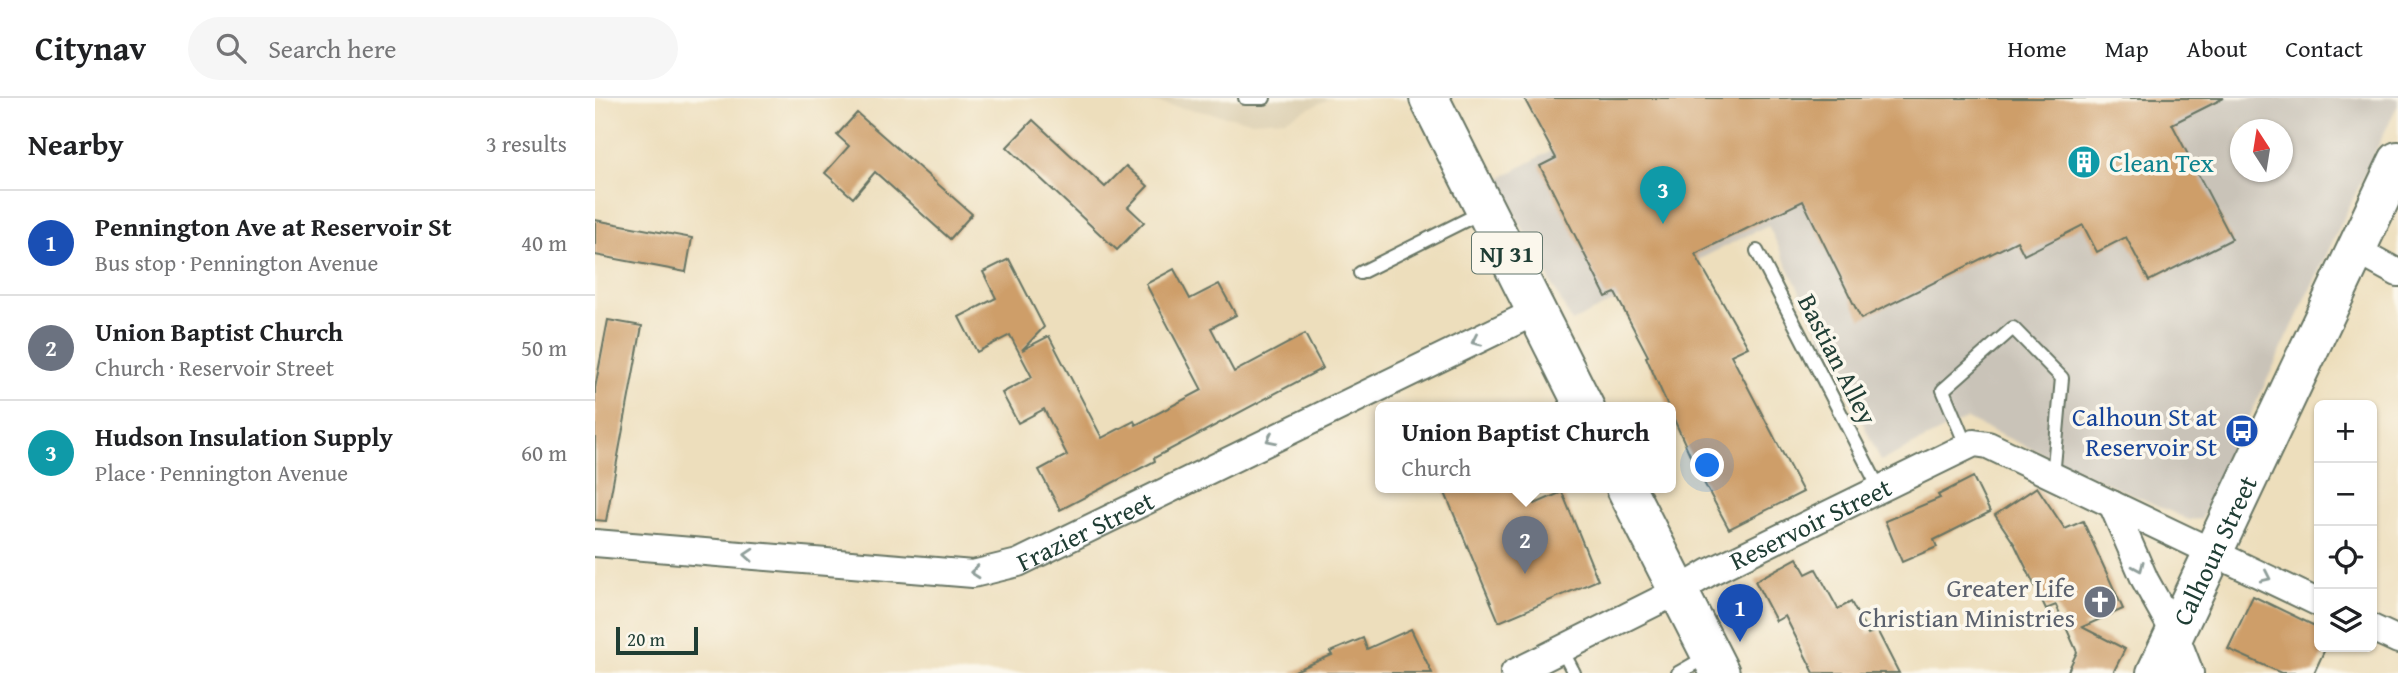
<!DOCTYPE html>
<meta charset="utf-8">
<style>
:root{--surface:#fff;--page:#f6f6f6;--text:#202124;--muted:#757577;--line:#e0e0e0;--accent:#1f6fb2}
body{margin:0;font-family:"Gentium Book Plus",serif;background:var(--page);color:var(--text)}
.controls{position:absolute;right:21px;bottom:21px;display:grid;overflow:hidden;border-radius:10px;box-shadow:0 2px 5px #0004}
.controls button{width:63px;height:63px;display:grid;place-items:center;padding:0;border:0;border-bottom:2px solid var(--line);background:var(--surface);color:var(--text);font:35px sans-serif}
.compass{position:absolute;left:1635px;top:21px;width:63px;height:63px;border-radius:50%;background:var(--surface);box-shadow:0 2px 5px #0004;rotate:348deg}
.scale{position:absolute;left:21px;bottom:18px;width:82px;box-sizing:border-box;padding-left:7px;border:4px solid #1f3d34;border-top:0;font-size:19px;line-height:24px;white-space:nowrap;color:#1f3d34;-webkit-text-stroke:5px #fbf7ec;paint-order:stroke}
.you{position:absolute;left:1113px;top:368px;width:24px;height:24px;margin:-18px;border:5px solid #fff;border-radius:50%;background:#1a73e8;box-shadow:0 0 0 10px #1a73e833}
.badge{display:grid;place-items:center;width:46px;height:46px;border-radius:50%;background:var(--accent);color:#fff;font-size:23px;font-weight:700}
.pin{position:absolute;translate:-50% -58px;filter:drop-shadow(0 2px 4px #0008)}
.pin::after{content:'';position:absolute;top:37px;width:24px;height:21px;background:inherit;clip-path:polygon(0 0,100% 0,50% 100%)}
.popup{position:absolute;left:780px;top:304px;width:301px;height:91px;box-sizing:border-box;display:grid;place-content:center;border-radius:10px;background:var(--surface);filter:drop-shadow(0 2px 5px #0005);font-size:23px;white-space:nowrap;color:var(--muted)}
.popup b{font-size:26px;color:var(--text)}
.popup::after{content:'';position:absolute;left:50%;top:100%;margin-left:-14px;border:14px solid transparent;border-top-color:var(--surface)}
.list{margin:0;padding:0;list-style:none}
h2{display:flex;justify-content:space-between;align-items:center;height:91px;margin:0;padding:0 28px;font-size:30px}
h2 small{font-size:23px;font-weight:400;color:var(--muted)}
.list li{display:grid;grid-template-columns:46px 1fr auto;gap:21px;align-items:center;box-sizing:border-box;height:105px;padding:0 28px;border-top:2px solid var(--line)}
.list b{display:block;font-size:26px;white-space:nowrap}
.list p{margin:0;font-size:23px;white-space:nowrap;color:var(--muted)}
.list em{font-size:23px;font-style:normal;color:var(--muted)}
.icon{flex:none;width:38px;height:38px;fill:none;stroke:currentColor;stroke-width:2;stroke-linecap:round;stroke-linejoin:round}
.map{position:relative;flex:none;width:1803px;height:575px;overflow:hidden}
header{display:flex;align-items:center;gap:42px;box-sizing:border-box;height:98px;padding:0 35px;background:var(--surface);border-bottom:2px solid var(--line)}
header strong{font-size:33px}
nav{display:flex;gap:38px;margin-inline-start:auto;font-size:24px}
.search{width:490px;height:63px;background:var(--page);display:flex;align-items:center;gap:18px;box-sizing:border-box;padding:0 24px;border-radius:38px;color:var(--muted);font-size:26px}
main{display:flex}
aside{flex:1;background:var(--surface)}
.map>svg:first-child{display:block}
.built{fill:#ddd0b2}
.industrial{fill:#c9c3b8;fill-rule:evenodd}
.building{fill:#ce9e69}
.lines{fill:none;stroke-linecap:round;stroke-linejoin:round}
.service-casing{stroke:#677564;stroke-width:16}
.minor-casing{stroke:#677564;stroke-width:30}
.primary-casing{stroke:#677564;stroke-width:42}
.service{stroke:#fff;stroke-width:12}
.minor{stroke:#fff;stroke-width:26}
.primary{stroke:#fff;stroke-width:38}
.oneway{stroke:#8f9e9a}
.labels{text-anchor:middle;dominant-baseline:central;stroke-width:7;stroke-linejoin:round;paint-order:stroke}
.shield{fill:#fbf7ec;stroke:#61756b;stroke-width:2}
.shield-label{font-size:24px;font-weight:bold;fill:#1f3d34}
.culture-label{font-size:26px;fill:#0d838f;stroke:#fbf7ec;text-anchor:start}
.street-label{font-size:26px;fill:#1f3d34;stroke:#fbf7ec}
.transit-label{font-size:26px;fill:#164399;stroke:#fbf7ec;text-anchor:end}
.worship-label{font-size:26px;fill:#5b616d;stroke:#fbf7ec;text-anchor:end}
</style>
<header>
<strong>Citynav</strong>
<div class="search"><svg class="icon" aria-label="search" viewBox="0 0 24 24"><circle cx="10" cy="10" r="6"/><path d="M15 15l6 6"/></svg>Search here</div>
<nav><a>Home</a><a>Map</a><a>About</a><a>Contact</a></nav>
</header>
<main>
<aside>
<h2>Nearby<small>3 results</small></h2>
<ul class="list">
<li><span class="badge" style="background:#1a4fb4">1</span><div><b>Pennington Ave at Reservoir St</b><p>Bus stop · Pennington Avenue</p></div><em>40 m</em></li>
<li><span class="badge" style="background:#6b7280">2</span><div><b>Union Baptist Church</b><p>Church · Reservoir Street</p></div><em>50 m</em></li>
<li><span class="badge" style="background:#0f9aa8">3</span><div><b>Hudson Insulation Supply</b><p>Place · Pennington Avenue</p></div><em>60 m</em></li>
</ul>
</aside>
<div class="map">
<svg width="1803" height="575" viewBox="0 0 1803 575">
<rect width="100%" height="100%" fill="#fbf7ec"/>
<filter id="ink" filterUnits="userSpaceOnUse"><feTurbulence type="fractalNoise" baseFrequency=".0143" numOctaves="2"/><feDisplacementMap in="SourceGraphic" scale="14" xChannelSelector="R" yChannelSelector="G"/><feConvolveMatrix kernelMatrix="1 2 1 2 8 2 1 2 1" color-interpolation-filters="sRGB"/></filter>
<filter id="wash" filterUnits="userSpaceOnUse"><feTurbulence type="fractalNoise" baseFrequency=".00686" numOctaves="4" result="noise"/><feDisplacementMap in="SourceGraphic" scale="28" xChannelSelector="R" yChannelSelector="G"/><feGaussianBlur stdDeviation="1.57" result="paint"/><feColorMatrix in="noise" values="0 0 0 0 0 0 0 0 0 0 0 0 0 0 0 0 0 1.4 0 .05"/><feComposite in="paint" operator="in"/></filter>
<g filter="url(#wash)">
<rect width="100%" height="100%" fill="#eddebc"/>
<polygon class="built" points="518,0 736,0 691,21 657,23 555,4"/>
<path class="industrial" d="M 1052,0 L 1803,0 L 1803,6 L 1606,421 L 1594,422 L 1371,321 L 1286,363 L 1173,127 L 977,224 L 902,82 ZM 1646,32 L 1688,32 L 1688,74 L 1646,74 Z"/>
<g id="blocks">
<g class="building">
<polygon points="929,0 1629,0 1577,26 1637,141 1554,183 1531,139 1502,154 1488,127 1429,157 1422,143 1266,221 1208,103 1100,156 1153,249 1136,257 1208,394 1134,431 1100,368 1051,259 1053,258 1020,195 1011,199 945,68 961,60"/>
<polygon points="262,15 377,116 355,141 280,74 258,100 230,75 254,48 242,37"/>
<polygon points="438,22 510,89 531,68 553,88 533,109 549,124 522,152 412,49"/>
<polygon points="0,122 97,140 91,174 0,157"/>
<polygon points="414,161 449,229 427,252 454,238 507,340 539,323 541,327 607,292 551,186 579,171 595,201 624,186 641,217 616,230 639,274 710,236 728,270 559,360 560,363 465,412 444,372 472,357 449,311 423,325 407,295 437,279 415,237 382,254 364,219 401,200 388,174"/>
<polygon points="13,222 47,228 11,423 0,422 0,290"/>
<polygon points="1378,379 1395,414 1339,442 1342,449 1307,464 1290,423 1345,400 1343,397"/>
<polygon points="1442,389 1470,431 1488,423 1528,511 1487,529 1530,551 1518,575 1472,575 1482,554 1461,507 1451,511 1420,447 1400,417"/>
<polygon points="848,390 933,390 940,406 967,394 1003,482 904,524"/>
<polygon points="1202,460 1211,476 1221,471 1243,511 1256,504 1273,536 1282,532 1304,575 1219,575 1190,518 1181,523 1160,483"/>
<polygon points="1658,498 1724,530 1724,549 1731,549 1719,575 1686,575 1633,551"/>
<polygon points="816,531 837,575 695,575 737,557 735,554 768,540 772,551"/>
</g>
</g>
</g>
<g filter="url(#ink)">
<use href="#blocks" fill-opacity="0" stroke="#677564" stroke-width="2"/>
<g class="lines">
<defs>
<g id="service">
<polyline points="650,0 669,0"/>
<polyline points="1162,153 1284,390"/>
<polyline points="765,175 887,114"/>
<polyline points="1371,347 1348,292 1418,230 1467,280 1458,379"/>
<polyline points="966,550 979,575"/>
<polyline points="1083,575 1111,559"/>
</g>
<g id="minor">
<polyline points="1761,152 1803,175"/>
<polyline points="1517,406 1550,482 1580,536 1595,575"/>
<path id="s1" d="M 0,445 L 378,476 L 423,465 L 942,213"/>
<polyline points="1777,530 1803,542"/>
<path id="s2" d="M 919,575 L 1083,493 L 1115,474 L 1379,345 L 1393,347 L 1724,505"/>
</g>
<g id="primary">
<polyline points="834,0 990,310"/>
<polyline points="1031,390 1125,575"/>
<path id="s3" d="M 1561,575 L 1803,63"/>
</g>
</defs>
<use href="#service" class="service-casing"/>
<use href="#minor" class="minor-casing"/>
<use href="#primary" class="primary-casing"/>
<use href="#service" class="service"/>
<use href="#minor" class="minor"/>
<use href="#primary" class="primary"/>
</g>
<defs><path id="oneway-chevron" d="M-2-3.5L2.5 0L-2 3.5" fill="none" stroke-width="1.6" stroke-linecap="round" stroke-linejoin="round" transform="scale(1.75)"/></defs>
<g class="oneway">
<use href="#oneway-chevron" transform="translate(881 243) rotate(155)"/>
<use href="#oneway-chevron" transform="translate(676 341) rotate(154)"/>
<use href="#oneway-chevron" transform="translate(154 457) rotate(-176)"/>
<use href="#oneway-chevron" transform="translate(1544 469) rotate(66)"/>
<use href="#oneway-chevron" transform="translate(380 474) rotate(175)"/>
<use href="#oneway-chevron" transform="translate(1671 479) rotate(25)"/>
</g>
</g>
<defs>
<symbol id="building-disc" viewBox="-11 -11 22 22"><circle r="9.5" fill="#0f9aa8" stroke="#fbf7ec"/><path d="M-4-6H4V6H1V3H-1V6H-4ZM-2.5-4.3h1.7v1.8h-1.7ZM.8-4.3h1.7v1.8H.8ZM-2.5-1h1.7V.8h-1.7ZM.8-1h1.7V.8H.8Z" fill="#fff"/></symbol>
<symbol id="bus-disc" viewBox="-11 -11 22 22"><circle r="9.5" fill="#1a4fb4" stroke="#fbf7ec"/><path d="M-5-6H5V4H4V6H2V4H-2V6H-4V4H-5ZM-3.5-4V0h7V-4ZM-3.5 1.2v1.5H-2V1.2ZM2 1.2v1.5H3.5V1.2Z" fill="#fff"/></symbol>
<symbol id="church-disc" viewBox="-11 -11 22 22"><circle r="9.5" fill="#6b7280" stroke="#fbf7ec"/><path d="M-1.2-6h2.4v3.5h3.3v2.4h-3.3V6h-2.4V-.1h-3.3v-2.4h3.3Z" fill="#fff"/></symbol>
</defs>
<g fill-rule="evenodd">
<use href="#building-disc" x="1470" y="45" width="38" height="38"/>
<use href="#bus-disc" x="1628" y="314" width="38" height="38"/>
<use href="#church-disc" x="1486" y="485" width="38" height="38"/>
</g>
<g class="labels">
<rect class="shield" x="877" y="134.5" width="70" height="41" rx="5"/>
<g class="shield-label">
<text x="912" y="155">NJ 31</text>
</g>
<g class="culture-label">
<text x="1514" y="64">Clean Tex</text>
</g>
<g class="street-label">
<text transform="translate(1243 261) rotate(63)">Bastian Alley</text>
<text stroke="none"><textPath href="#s2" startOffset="332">Reservoir Street</textPath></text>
<text stroke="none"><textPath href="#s1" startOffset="500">Frazier Street</textPath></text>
<text stroke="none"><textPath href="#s3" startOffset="136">Calhoun Street</textPath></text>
</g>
<g class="transit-label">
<text x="1622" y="318">Calhoun St at<tspan x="1622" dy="30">Reservoir St</tspan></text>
</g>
<g class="worship-label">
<text x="1480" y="489">Greater Life<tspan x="1480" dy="30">Christian Ministries</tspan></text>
</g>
</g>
</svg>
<div class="controls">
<button>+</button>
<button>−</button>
<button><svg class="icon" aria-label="locate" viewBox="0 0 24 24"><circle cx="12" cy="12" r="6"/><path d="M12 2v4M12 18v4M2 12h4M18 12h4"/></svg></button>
<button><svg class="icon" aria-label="layers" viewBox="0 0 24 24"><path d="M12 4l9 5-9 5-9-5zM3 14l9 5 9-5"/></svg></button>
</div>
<svg class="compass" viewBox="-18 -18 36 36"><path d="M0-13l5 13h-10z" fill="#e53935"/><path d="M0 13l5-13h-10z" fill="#757577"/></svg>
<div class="scale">20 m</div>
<div class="you"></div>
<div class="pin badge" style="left:1145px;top:544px;background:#1a4fb4">1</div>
<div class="pin badge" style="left:930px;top:476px;background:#6b7280">2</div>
<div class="popup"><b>Union Baptist Church</b>Church</div>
<div class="pin badge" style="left:1068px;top:126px;background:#0f9aa8">3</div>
</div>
</main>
